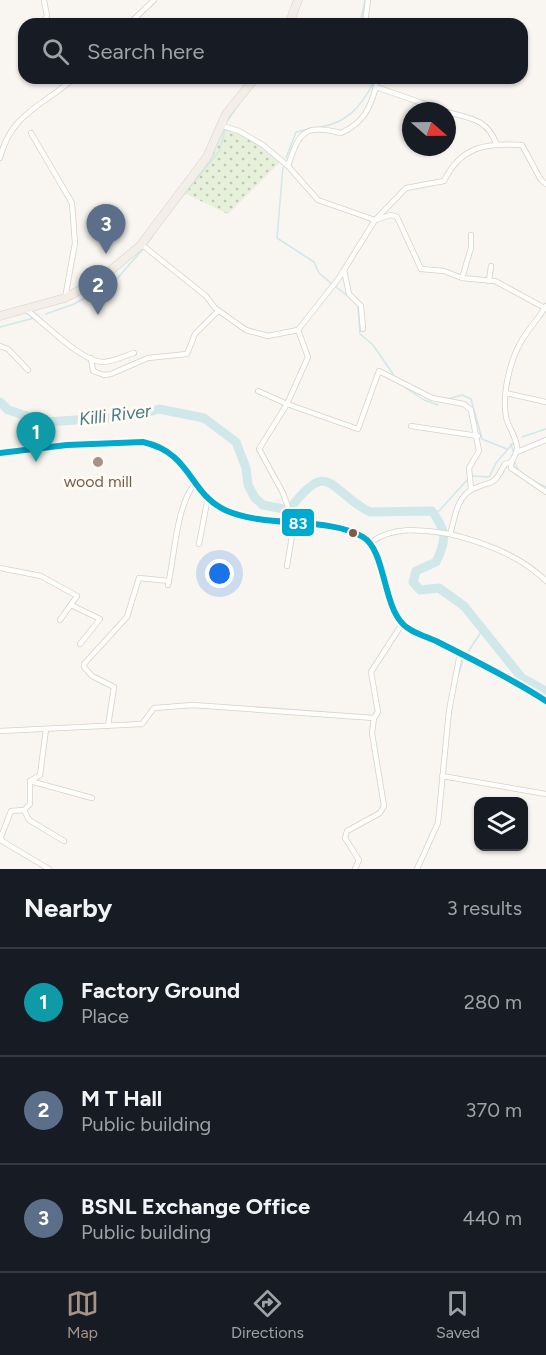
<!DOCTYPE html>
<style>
:root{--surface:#171b24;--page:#242831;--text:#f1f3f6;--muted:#9ea1a6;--line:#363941;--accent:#a69286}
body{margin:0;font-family:Figtree,sans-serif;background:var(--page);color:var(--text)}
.controls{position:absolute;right:18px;bottom:18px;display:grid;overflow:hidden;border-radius:12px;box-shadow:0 2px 4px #0004}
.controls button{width:54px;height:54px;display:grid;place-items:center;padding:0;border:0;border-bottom:2px solid var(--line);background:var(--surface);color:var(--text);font:30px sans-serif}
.compass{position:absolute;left:402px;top:102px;width:54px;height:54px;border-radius:50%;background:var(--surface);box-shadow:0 2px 4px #0004;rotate:110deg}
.you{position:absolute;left:220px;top:574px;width:21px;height:21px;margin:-15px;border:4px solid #fff;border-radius:50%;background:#1a73e8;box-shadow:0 0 0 9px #1a73e833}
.badge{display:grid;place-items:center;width:39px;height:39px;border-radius:50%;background:var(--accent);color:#fff;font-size:20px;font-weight:700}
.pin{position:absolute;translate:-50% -50px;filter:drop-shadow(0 2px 3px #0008)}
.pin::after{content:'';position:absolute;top:32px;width:21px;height:18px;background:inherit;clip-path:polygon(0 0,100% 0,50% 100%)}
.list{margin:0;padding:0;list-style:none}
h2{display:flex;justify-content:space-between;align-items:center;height:78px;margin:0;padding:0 24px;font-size:26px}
h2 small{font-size:20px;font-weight:400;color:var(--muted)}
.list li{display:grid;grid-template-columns:39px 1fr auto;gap:18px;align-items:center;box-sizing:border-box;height:108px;padding:0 24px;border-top:2px solid var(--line)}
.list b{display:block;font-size:22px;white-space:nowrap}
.list p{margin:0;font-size:20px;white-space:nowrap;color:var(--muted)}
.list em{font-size:20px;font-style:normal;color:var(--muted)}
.icon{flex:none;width:33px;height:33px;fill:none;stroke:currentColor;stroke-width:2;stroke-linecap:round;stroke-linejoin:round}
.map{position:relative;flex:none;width:546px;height:869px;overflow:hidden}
.search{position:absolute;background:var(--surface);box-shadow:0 2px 4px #0004;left:18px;right:18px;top:18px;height:66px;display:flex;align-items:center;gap:15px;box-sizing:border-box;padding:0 21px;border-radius:18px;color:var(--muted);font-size:22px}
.sheet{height:402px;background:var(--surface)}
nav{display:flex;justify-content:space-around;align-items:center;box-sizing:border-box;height:84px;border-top:2px solid var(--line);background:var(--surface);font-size:16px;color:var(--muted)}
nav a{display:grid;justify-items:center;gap:3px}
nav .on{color:var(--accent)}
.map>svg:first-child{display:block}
.grass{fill:url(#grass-dots)}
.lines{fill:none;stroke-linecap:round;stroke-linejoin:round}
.stream{stroke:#d0e8ea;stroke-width:1.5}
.river{stroke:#d0e8ea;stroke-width:9}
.minor-casing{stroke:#d7d1cb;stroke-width:6}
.primary-casing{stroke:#dad1cc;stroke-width:9}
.minor{stroke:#fefefd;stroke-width:4.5}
.primary{stroke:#f3eee8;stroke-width:8}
.bus-1-casing{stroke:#fffaf3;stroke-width:10}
.bus-1{stroke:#00a9ce;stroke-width:6}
.poi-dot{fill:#a69286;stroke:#fffaf3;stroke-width:2}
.bus-dot{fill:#7a5c4d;stroke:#fffaf3;stroke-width:2}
.labels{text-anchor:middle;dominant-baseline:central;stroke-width:6;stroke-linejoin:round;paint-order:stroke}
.poi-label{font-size:16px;fill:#7a5c4d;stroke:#fffaf3}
.water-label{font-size:18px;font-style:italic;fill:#437c86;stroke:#fffaf3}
.line-badge{stroke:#fffaf3;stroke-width:2}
.badge-label{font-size:16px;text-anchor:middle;font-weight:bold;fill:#fff}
</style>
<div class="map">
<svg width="546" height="869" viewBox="0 0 546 869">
<defs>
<pattern id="grass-dots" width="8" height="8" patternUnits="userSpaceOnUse" patternTransform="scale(1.5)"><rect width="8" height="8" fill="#e7f0db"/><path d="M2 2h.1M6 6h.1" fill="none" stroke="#c0c6b4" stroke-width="1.8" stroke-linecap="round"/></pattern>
</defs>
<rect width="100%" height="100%" fill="#f9f5f0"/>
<polygon class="grass" points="221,123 257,143 280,162 228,214 182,192"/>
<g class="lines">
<g class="stream">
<polyline points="360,24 365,0"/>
<polyline points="228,120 239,104"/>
<path d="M 320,127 C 347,123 360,107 373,84"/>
<polyline points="286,158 296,132 309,129"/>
<polyline points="283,167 277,238 314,262 319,273 332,284"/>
<polyline points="180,199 220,150 225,129"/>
<polyline points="146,245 152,237"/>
<polyline points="336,287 349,297"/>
<polyline points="352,300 358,306 360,334 373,345 393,374"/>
<polyline points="46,314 74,304 115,281 143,249"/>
<polyline points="0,327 34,318"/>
<polyline points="406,388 424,400 438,405"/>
<polyline points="448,399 462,395 471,399 482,439 507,449"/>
<polyline points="522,437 546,429"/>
<polyline points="511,444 513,451"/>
<polyline points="514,462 519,471"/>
<polyline points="472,476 489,477 496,463 514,442"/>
<polyline points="535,482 546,487"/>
<polyline points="432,511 439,511 468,479"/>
<polyline points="468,652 483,629"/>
<polyline points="458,676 463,660"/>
</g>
<path class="river" d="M 0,402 L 8,410 L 46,422 L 135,416 L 159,409 L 204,418 L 236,442 L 246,468 L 248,485 L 255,498 L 263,505 L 289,510 C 330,455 329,492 370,512 L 432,511 C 447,532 447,539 436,562 L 416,571 L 413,582 L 420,590 L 439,588 L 464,606 L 522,678 L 546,691"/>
<defs>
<g id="minor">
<polyline points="42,24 47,16 44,0"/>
<polyline points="129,24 154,0"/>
<polyline points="365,24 368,0"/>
<polyline points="375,78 376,87 445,111"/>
<path d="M 447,112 C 470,118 487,119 496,143"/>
<polyline points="220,125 239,131 263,145 288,166 318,200 375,220 391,215 397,217 421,269 444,271 462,278"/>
<polyline points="31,133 72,203 75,243 65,298"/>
<path d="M 0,158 C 11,113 43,106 74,78"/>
<path d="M 288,166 C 299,132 304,124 341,133 C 363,123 370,109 376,87"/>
<polyline points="471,235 471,248 462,278 495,281 545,308"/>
<path d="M 141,244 L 206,296 L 215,308 L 246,330 L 268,336 L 298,330 L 339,278 L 375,220 L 406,188 L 444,181 C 461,146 486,143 522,145 L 541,180 L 546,184"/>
<polyline points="344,270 349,294 361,306 363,329"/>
<polyline points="489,281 491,266"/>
<path d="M 546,306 C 539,318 529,328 522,340 C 510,360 502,393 506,417 C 508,427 516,436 517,447 C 518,455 510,459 511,468 L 546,492"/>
<path d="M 27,310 C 44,323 81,361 102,362 C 112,362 124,356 134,353"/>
<polyline points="0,346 8,349 28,370"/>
<polyline points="91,358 93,371 104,375 111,374 148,358 187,354 195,334 218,311"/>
<polyline points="258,391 287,404 358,429 379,371 432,398 464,404 471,410 479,451 469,468 471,489"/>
<polyline points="506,393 546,402"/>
<polyline points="411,426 478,436"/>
<polyline points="517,452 546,440"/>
<path d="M 450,534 C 483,542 521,556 546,581"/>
<path d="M 370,543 C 394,525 422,530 450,534 C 455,519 456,497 473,489 C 493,479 492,489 505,464 L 511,462"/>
<polyline points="199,544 208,497"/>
<polyline points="287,566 294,524 283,493 259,449 287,404 308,357 298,330"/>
<polyline points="0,568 41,576 77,596 60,620"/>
<path d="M 168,585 C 175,554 176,505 196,482"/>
<polyline points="71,605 100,619 80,644"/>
<polyline points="108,726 114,687 92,676 84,667 84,664 127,617 139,578 169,581"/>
<polyline points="46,729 40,775 30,781 92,798"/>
<polyline points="0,731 142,724 154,708 193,705 374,718 378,712 371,672 402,624"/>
<polyline points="442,776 546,794"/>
<polyline points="30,781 30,804 24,810 11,811 1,837 2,841 49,869"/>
<polyline points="24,810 29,820 64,841"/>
<polyline points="355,869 359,860 345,838 347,831 380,813 384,806 372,733 374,718"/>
<polyline points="417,869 438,823 449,711 460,653"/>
</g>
<g id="primary">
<polyline points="289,24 298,0"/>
<polyline points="0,316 65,298 100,279 140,246 207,157 226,114 255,78"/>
<path d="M 0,453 L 67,445 L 143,442 C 192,453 188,492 225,510 C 267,529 327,516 363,537 C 385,550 383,603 402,623 C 409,632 428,637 438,642 C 475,661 511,678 546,701"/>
</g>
</defs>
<use href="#minor" class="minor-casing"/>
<use href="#primary" class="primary-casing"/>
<use href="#minor" class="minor"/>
<use href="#primary" class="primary"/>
<defs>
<path id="bus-1" d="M 0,453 L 67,445 L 143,442 C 192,453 188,492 225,510 C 267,529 327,516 363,537 C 385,550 383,603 402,623 C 409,632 428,637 438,642 C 475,661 511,678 546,701"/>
</defs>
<use href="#bus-1" class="bus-1-casing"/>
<use href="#bus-1" class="bus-1"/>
</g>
<circle class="poi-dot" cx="98" cy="462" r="6"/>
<circle class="bus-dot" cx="353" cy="533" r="5"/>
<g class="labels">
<g class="poi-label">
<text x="98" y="481">wood mill</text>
</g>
<g class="water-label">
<text transform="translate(115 415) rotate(-7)">Killi River</text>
</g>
</g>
<rect class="line-badge" x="281" y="508" width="34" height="29" rx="6" fill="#00a9ce"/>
<g class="badge-label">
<text x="298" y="529">83</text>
</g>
</svg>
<div class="controls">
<button><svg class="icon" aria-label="layers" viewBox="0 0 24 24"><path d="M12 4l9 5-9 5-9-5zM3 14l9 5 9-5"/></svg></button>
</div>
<svg class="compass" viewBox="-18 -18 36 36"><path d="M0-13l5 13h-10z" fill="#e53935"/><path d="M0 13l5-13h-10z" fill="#9ea1a6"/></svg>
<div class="you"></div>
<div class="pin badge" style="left:36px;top:462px;background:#0f9aa8">1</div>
<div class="pin badge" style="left:98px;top:315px;background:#5c6f8a">2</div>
<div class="pin badge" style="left:106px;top:254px;background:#5c6f8a">3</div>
<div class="search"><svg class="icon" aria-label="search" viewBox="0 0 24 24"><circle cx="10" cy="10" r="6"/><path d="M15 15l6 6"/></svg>Search here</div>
</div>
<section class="sheet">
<h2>Nearby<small>3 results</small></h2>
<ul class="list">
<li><span class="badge" style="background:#0f9aa8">1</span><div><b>Factory Ground</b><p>Place</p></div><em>280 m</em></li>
<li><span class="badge" style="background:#5c6f8a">2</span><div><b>M T Hall</b><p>Public building</p></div><em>370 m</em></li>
<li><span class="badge" style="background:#5c6f8a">3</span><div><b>BSNL Exchange Office</b><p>Public building</p></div><em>440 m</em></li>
</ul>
</section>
<nav>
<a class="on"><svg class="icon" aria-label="map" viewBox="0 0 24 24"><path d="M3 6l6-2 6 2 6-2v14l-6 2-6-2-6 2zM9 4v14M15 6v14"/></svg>Map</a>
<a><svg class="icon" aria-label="directions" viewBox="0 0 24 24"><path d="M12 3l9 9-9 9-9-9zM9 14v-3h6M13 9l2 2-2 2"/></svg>Directions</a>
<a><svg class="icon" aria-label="saved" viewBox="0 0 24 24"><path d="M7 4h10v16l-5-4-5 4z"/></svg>Saved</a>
</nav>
